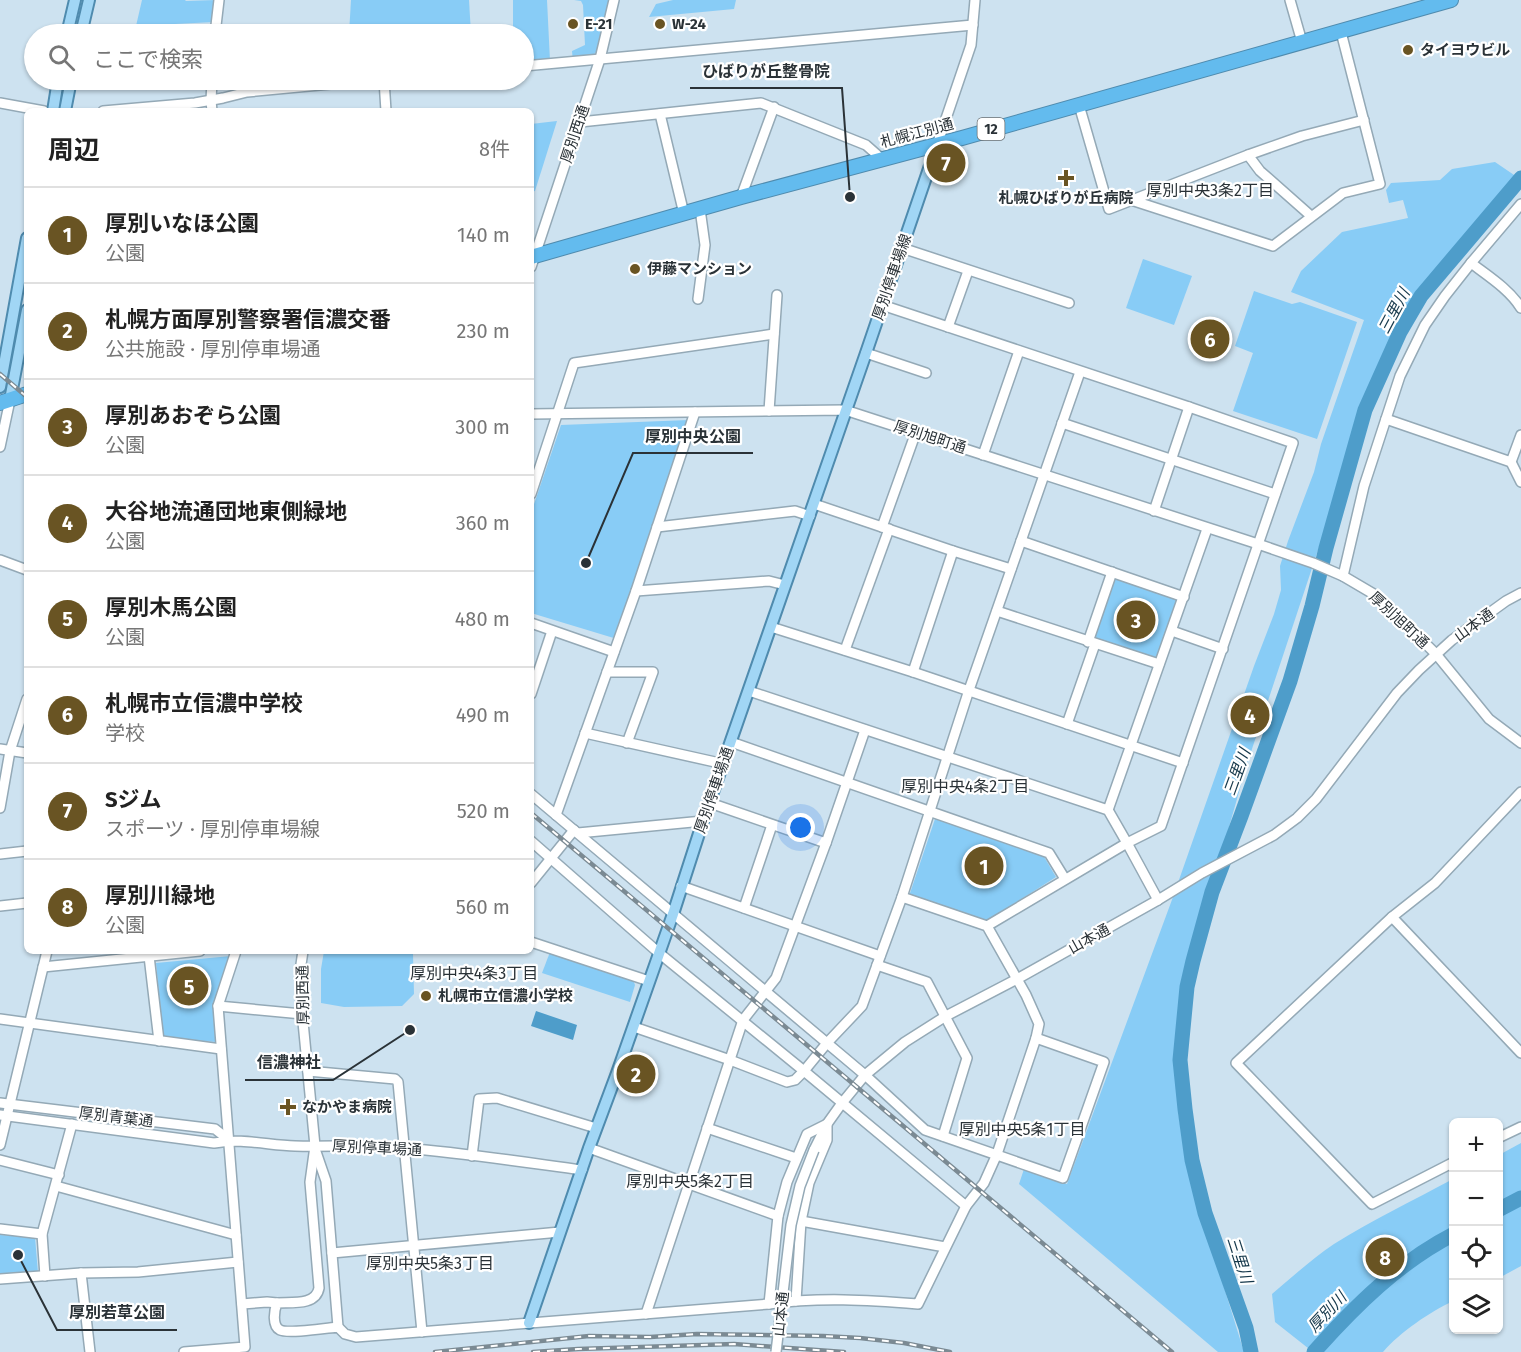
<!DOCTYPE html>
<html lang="ja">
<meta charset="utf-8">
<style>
:root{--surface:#fff;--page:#f6f6f6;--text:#222;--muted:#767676;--line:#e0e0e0;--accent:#695423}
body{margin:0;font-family:"Fira Sans","Noto Sans JP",sans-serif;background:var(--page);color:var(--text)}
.controls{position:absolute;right:18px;bottom:18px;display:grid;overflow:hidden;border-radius:9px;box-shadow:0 2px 4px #0004}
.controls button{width:54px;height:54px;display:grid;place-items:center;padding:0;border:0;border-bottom:2px solid var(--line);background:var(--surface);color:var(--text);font:30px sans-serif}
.you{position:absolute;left:801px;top:828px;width:21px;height:21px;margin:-15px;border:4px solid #fff;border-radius:50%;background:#1a73e8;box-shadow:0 0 0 9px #1a73e833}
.badge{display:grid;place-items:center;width:39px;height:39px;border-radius:50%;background:var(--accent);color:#fff;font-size:20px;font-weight:700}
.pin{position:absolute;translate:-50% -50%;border:3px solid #fff;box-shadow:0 2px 6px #0006}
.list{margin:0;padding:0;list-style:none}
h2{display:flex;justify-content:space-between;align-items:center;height:78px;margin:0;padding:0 24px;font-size:26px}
h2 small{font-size:20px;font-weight:400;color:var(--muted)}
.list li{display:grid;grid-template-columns:39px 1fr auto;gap:18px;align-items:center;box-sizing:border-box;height:96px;padding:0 24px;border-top:2px solid var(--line)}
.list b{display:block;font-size:22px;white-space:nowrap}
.list p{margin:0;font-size:20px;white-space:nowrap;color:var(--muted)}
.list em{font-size:20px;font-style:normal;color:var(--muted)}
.icon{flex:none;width:33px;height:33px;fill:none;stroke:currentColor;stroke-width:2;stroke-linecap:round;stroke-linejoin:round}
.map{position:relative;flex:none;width:1521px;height:1352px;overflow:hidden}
.search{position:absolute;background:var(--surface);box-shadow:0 2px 4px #0004;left:24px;top:24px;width:510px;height:66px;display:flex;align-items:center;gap:15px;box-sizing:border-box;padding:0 21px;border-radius:33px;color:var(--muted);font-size:22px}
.panel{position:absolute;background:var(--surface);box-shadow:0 2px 4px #0004;left:24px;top:108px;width:510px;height:846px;border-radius:9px}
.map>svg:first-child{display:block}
.green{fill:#88ccf6}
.water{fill:#4e9dca}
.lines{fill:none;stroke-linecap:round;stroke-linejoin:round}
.river{stroke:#4e9dca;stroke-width:15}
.minor-casing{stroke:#94a9b6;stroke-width:12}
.major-casing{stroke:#4f8bae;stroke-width:14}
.highway-casing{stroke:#4f8bae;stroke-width:16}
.minor{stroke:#fff;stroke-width:9}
.major{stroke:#a1d6f5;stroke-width:10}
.highway{stroke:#63bbee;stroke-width:14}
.rail-casing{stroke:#7b8a93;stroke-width:4.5}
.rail{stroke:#fff;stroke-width:2;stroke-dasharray:7;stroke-linecap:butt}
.minor-bridge-casing{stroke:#94a9b6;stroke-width:12;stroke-linecap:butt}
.minor-bridge{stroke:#fff;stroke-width:9}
.poi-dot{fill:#695423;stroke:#fff;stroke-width:2}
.labels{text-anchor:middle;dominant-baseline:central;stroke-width:4.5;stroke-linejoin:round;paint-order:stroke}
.shield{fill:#fff;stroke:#6a7073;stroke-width:1.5}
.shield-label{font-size:14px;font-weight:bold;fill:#2a3237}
.poi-label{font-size:15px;font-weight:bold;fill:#2a3237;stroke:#fff;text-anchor:start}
.street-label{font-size:15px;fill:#2a3237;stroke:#fff}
.neighbourhood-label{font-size:16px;fill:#2a3237;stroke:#fff}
.water-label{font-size:16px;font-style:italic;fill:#15384b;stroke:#fff}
.leader{fill:none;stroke:#2a3237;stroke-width:2}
.callout-dot{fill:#2a3237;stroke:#fff;stroke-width:2}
.callout-label{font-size:16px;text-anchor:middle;font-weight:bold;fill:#2a3237;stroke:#fff;stroke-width:4.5;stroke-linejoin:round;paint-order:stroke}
</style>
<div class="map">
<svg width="1521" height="1352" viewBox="0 0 1521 1352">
<rect width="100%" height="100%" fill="#cde2f0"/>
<g class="green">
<polygon points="142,0 185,0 186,1 216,0 214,22 136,26"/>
<polygon points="351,0 469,0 471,34 349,34"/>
<polygon points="513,0 547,0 550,61 524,64 524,34 513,34"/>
<polygon points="574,0 609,0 597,51 591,58 573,62 572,51 585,45 583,5 581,1"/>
<polygon points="673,0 736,0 734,9 649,17 656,4"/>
<polygon points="557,121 535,191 531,192 531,124"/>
<polygon points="1495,162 1517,177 1398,330 1368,388 1323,535 1247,764 1181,995 1174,1058 1179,1118 1190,1177 1244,1352 1218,1352 1019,1184 1024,1169 1067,1184 1173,897 1254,666 1274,614 1281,590 1280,566 1288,541 1314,472 1321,444 1364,320 1291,292 1301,271 1342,232 1408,218 1403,200 1389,203 1386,190 1391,183 1440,180 1452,169"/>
<polygon points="1143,259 1192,276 1174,325 1126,308"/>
<polygon points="1254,291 1292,304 1300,302 1357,322 1317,439 1233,411 1253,353 1235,346"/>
<polygon points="689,420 617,639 531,613 531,513 561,425"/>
<polygon points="1114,576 1181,598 1158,662 1092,641"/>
<polygon points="935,819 1043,855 1056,877 987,921 909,896"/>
<polygon points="324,951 419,951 419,954 413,954 414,994 402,1006 344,1007 321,1003 321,969"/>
<polygon points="550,952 633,980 635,985 630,1002 542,973"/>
<polygon points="231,956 213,1009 216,1042 163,1038 156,963"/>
<polygon points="1521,1143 1521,1266 1499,1278 1499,1155"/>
<path d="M 1453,1179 L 1453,1301 C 1430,1312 1400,1332 1383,1352 L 1313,1352 L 1275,1322 L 1272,1294 C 1292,1277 1312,1259 1334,1244 C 1372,1220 1414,1200 1453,1179 Z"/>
<polygon points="0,1235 35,1237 38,1273 0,1275"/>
</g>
<polygon class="water" points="536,1011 577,1025 573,1040 531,1026"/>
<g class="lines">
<g class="river">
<polyline points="1498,1210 1521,1198"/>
<polyline points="1251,1352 1246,1328 1205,1213 1192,1160 1185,1109 1180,1060 1187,987 1193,961 1212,892 1241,816 1290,681 1312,606 1326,548 1365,410 1400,332 1421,296 1521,178"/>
<path d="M 1314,1352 C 1354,1307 1399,1262 1454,1234"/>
</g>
<defs>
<g id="minor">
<polyline points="1290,0 1302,42"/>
<polyline points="215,34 219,0"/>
<polyline points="524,66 973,25"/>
<polyline points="212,80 211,101 212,111"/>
<polyline points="384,80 386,111"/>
<polyline points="0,103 44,111"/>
<polyline points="1079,105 1109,209 1248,155 1302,136 1364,120"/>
<polyline points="103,111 195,103 223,98 247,92 373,80"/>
<polyline points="660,114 684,214"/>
<polyline points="580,122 761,103 866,145 883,160"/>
<polyline points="937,145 971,45 975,0"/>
<polyline points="1248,155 1260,171 1311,216"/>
<polyline points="741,197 774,107"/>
<polyline points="1131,200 1273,246 1343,193 1380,184 1341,32"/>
<polyline points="902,248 1069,303"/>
<path d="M 1471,263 C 1488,276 1509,289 1521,308"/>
<polyline points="531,267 600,59 614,0"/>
<polyline points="698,299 705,245 700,209"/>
<polyline points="882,305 1189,407 1293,443 1161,826 1127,843 987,926"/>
<polyline points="948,327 968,271"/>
<polyline points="866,353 926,373"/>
<polyline points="769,411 777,295"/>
<polyline points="531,414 845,410 1258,544 1313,563 1343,576 1377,596 1436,654 1489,719 1521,743"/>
<polyline points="1386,419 1511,462 1521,482"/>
<polyline points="1062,423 1275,494"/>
<polyline points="0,447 10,400"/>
<polyline points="983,455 1019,351"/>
<polyline points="1511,462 1521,435"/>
<polyline points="531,494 574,363 774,334"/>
<polyline points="814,504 953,551 1011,569"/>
<polyline points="1154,511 1189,407"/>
<polyline points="657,527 795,511 810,516"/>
<polyline points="882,527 916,432"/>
<polyline points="1021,541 1184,597"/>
<polyline points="0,560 27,570"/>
<polyline points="1343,576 1364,486 1400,376 1425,325 1445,296 1471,263 1521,204"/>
<polyline points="636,591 769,581 785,585"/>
<polyline points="997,611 1159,664"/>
<polyline points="531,623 614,652"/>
<polyline points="771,627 913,672 1183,763"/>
<polyline points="1172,631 1223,649"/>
<polyline points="1088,642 1112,572"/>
<polyline points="845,650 889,529"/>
<polyline points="607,672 653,672 627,743"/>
<polyline points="913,672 953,551"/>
<polyline points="749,691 1108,810 1127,843 1158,900"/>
<polyline points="531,694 552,631"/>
<polyline points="1067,724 1095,644"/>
<polyline points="585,733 724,764"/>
<polyline points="731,742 1049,853 1065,879"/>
<polyline points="0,749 27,753"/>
<polyline points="531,794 865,1075 925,1130 1063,1178 1104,1062 1036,1038"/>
<polyline points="710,803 826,843"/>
<polyline points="0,808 10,751 27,699"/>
<polyline points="1108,810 1207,529"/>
<polyline points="556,815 636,591 695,412"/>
<polyline points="578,833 703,821"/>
<polyline points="531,841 659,953 804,1071 966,1206"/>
<polyline points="0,854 27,851"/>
<polyline points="531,883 574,830"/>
<polyline points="681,886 880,956"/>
<polyline points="0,906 27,903"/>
<polyline points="744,908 772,825"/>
<polyline points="1392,917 1521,1053"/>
<polyline points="531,942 649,981"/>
<path d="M 303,951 L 300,971 L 300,991 L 315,1146 L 310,1182 L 319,1288 C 316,1306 291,1302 277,1303 C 274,1311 272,1326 280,1330 C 288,1334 327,1328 338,1327 L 345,1334 L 356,1337 L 769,1304 C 819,1297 868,1300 918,1304 L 966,1206 L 984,1183 L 997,1154 L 1036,1038 L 1039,1024 L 1026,995 L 987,926 L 902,897"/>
<polyline points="149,956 159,1041"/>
<polyline points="877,965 927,982 967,1058 943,1136"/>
<polyline points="43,967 200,951"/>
<polyline points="218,1006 302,1014"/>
<polyline points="0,1019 221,1049"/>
<polyline points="634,1027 730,1060 787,1082 795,1080 804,1071 827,1043 862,1006 902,897 969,690 1080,372"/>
<polyline points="308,1071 395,1079 398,1082 422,1332"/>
<polyline points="0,1103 215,1129 229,1140"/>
<path d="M 0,1115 L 214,1143 C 241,1138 268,1145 295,1146 C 332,1147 368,1144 405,1148 C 464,1153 523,1162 582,1170"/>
<polyline points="707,1128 796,1158"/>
<polyline points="1498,1138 1521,1127"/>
<polyline points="0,1145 47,951"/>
<polyline points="589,1148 778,1216"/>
<polyline points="315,1149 326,1181 338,1327"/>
<polyline points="814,1150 827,1124 842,1103 865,1075 905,1042 946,1016 1017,979 1158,900 1202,873 1274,835 1297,818 1316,799 1397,693 1419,670 1452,640 1506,601 1521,593"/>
<polyline points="472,1156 479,1099 497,1098 596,1128"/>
<polyline points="0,1160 59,1175"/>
<polyline points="1454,1162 1372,1204 1236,1063 1392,917 1435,883 1521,792"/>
<polyline points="56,1186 236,1235"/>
<polyline points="801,1221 945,1247"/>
<polyline points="0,1229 42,1234"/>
<polyline points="332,1253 560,1232"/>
<polyline points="81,1273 90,1352"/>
<polyline points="45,1276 42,1234 72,1124"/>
<polyline points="0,1279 81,1273 138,1272 238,1262"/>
<polyline points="242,1304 267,1302 277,1303"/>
<polyline points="769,1304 778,1216 787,1182 807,1134 827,1124 827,1140 809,1183 801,1221 796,1301"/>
<polyline points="646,1314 743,1020 776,978 826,843 865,730"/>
<polyline points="184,1352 245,1347 218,1006 236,951"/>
</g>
<g id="major">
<polyline points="67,34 75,0"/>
<polyline points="81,34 89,0"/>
<polyline points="53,111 58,80"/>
<polyline points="65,111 71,80"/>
<polyline points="0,387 27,238"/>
<polyline points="10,400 27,310"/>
<polyline points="529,1323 589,1148 617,1073 673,914 703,821 866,353 937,145"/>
</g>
<g id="highway">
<polyline points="531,257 741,197 962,138 1451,0"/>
<polyline points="0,403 27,394"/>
</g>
</defs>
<use href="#minor" class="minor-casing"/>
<use href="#major" class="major-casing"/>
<use href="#highway" class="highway-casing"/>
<use href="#minor" class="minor"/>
<use href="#major" class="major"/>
<use href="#highway" class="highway"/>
<defs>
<g id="rail">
<polyline points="0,374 27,397"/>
<polyline points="531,813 1172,1352"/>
<polyline points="435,1352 589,1336 650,1337 697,1334 823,1336 860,1338 904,1343 950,1352"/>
<polyline points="533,1352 578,1349 734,1344 844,1352"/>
</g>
</defs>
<use href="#rail" class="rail-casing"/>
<use href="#rail" class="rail"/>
<defs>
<polyline id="minor-bridge" points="776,1352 791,1225 800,1186 814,1150"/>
</defs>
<use href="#minor-bridge" class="minor-bridge-casing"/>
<use href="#minor-bridge" class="minor-bridge"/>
</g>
<g class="poi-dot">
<circle cx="573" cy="24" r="6"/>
<circle cx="660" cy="24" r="6"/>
<circle cx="1408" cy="50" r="6"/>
<path d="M1063 169h6v6h6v6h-6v6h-6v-6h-6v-6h6z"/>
<circle cx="635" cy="269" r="6"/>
<circle cx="426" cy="996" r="6"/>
<path d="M285 1098h6v6h6v6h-6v6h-6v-6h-6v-6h6z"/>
</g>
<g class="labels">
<rect class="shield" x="977.5" y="118" width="27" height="22" rx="4.5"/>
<g class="shield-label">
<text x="991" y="129">12</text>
</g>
<g class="poi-label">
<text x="585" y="24">E-21</text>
<text x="672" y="24">W-24</text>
<text x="1420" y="50">タイヨウビル</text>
<text x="1066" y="198" text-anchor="middle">札幌ひばりが丘病院</text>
<text x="647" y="269">伊藤マンション</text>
<text x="438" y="996">札幌市立信濃小学校</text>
<text x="302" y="1107">なかやま病院</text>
</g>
<g class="street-label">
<text transform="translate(917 133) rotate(-15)">札幌江別通</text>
<text transform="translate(575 134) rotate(-72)">厚別西通</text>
<text transform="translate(892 277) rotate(-71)">厚別停車場線</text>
<text transform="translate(930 437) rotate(18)">厚別旭町通</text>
<text transform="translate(1399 620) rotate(43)">厚別旭町通</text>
<text transform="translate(1474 625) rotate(-36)">山本通</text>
<text transform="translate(714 790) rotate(-71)">厚別停車場通</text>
<text transform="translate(1089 939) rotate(-29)">山本通</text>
<text transform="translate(303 995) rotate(-91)">厚別西通</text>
<text transform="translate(116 1117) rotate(7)">厚別青葉通</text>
<text transform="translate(377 1148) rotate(3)">厚別停車場通</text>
<text transform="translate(781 1314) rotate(-84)">山本通</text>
</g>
<g class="neighbourhood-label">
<text x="1210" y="190">厚別中央3条2丁目</text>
<text x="965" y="786">厚別中央4条2丁目</text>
<text x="474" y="973">厚別中央4条3丁目</text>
<text x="1022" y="1129">厚別中央5条1丁目</text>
<text x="690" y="1181">厚別中央5条2丁目</text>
<text x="430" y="1263">厚別中央5条3丁目</text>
</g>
<g class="water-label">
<text transform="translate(1394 311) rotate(-62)">三里川</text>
<text transform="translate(1237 772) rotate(-70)">三里川</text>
<text transform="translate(1240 1260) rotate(72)">三里川</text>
<text transform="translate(1327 1312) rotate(-47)">厚別川</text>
</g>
</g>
<path class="leader" d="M850 197L842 88H690M586 563L633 453H753M410 1030L333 1080H245M18 1255L57 1330H177"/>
<g class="callout-dot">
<circle cx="850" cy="197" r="6"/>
<circle cx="586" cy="563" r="6"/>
<circle cx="410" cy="1030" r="6"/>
<circle cx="18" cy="1255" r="6"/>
</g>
<g class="callout-label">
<text x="766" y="77">ひばりが丘整骨院</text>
<text x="693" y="442">厚別中央公園</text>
<text x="289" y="1068">信濃神社</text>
<text x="117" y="1318">厚別若草公園</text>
</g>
</svg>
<div class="controls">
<button>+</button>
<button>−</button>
<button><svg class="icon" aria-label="locate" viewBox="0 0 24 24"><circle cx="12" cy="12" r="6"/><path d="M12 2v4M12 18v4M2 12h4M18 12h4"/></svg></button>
<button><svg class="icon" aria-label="layers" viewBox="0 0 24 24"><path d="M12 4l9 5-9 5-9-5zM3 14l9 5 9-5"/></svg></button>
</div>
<div class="you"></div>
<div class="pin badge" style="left:984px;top:866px">1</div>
<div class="pin badge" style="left:636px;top:1074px">2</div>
<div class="pin badge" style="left:1136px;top:620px">3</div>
<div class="pin badge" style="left:1250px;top:715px">4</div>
<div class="pin badge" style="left:189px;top:986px">5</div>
<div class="pin badge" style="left:1210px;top:339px">6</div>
<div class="pin badge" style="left:946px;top:163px">7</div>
<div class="pin badge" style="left:1385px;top:1257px">8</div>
<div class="search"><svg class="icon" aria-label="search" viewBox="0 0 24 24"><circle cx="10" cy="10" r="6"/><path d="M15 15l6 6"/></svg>ここで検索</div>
<section class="panel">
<h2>周辺<small>8件</small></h2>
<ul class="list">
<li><span class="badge">1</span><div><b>厚別いなほ公園</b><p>公園</p></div><em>140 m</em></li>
<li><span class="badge">2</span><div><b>札幌方面厚別警察署信濃交番</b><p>公共施設 · 厚別停車場通</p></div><em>230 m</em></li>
<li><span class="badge">3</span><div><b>厚別あおぞら公園</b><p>公園</p></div><em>300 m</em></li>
<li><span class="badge">4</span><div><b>大谷地流通団地東側緑地</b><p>公園</p></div><em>360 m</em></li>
<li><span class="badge">5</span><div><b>厚別木馬公園</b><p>公園</p></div><em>480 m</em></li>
<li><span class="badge">6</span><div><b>札幌市立信濃中学校</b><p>学校</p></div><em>490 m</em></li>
<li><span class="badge">7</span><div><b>Sジム</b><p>スポーツ · 厚別停車場線</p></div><em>520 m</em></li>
<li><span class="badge">8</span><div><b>厚別川緑地</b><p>公園</p></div><em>560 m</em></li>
</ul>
</section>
</div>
